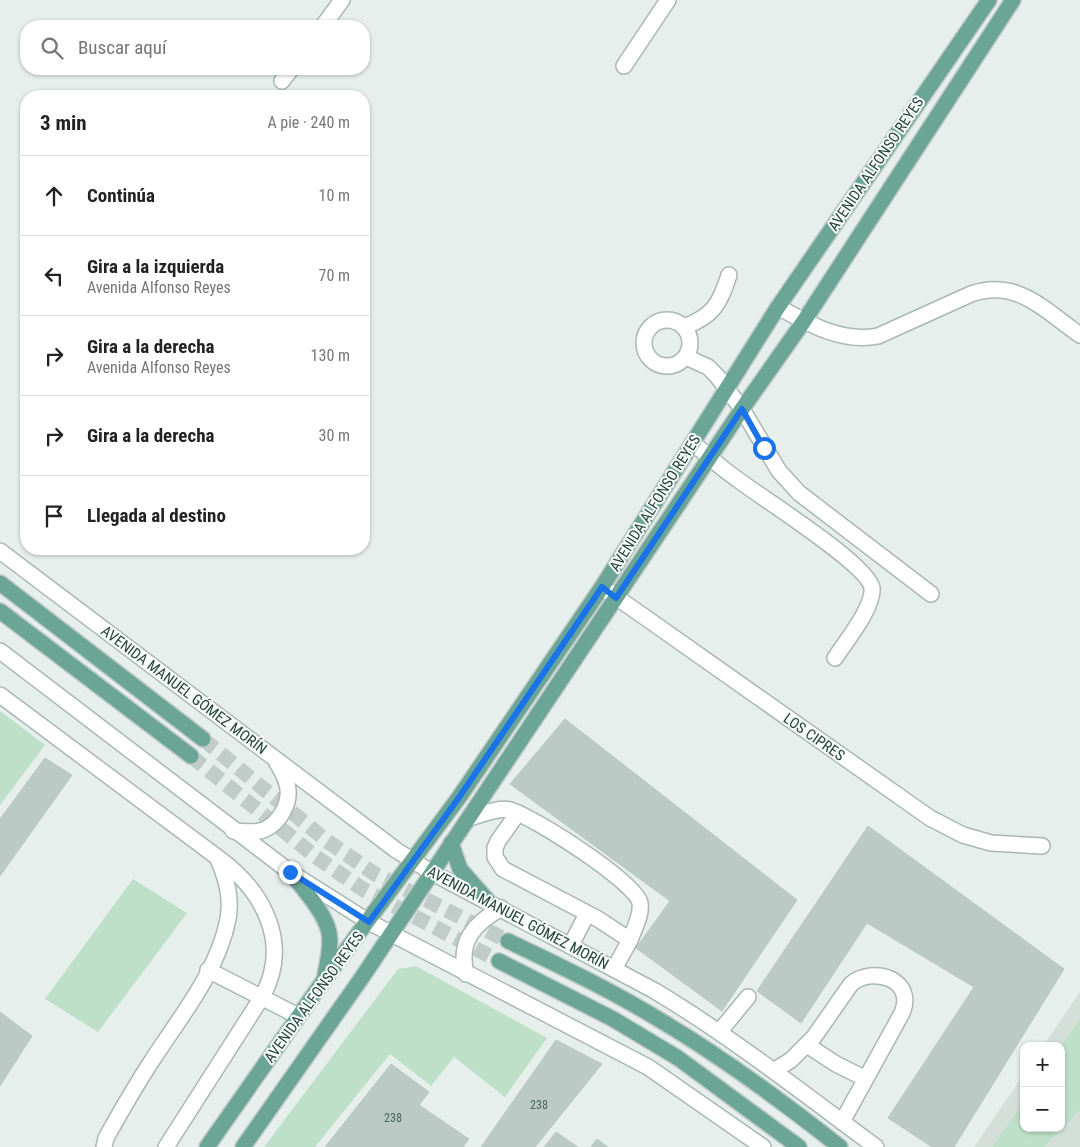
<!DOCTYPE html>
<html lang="es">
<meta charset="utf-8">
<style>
:root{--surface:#fff;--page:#f6f6f6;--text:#222;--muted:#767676;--line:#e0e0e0}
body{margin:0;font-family:"Roboto Condensed",sans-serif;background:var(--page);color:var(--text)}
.controls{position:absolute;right:15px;bottom:15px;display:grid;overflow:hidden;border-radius:10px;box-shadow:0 1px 4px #0004}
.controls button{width:45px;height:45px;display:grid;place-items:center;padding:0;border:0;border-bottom:1px solid var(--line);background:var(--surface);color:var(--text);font:25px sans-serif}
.stop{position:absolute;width:15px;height:15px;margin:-11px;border:4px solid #1a73e8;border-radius:50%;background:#fff}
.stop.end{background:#1a73e8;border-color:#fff;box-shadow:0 1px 5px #0008}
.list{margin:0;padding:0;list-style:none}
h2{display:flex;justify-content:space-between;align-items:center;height:65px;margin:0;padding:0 20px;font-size:21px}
h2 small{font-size:16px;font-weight:400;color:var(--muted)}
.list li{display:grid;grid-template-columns:32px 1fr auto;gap:15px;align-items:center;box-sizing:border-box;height:80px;padding:0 20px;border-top:1px solid var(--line)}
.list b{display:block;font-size:19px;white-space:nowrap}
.list p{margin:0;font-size:16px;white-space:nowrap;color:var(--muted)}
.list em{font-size:16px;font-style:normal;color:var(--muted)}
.icon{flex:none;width:28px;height:28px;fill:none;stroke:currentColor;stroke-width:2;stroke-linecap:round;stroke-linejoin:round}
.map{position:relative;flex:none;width:1080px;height:1147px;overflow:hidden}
.search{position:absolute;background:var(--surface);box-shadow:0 1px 4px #0004;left:20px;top:20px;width:350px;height:55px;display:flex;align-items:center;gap:12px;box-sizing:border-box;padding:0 18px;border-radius:20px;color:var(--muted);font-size:19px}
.panel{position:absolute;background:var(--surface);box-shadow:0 1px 4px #0004;left:20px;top:90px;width:350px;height:465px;border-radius:20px}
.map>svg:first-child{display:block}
.built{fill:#d4dfda}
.green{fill:#bfe0c8}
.building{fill:#bbcac4;stroke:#b8c9c2}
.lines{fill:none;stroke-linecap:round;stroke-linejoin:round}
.major-tunnel{stroke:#bfccc8;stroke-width:15;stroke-dasharray:15 8;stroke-linecap:butt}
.minor-casing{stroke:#a8b8b2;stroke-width:18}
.major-casing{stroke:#c2cac8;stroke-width:18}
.minor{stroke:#fff;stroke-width:15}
.major{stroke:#6aa596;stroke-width:15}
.route{stroke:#1a73e8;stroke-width:6}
.labels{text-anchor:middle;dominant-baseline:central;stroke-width:4;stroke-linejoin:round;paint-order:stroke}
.number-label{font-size:12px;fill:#4a645c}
.street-label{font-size:15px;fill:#24423a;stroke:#f7fbf9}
</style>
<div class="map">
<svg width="1080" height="1147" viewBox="0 0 1080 1147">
<rect width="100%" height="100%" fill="#e6efeb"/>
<polygon class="built" points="1080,992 1080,1147 974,1147 1024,1074 1024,1128 1061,1128 1061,1046 1043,1046"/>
<g class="green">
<polygon points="0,711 45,745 0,805"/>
<polygon points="133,879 187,913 98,1032 45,999"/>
<polygon points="416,966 547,1038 505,1097 454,1057 431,1086 390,1054 315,1147 264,1147 398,969"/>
<polygon points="1080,1019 1080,1110 1044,1147 992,1147 1024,1101 1024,1128 1061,1128 1061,1046"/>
</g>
<g class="building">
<polygon points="565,719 797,900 722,1011 636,948 670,901 510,784"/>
<polygon points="45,758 72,775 0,876 0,819"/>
<polygon points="868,826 1064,969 954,1147 932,1147 888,1118 974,987 867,923 801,1023 757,991"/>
<polygon points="0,1012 32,1036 0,1086"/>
<polygon points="556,1040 602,1064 535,1147 481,1147"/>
<polygon points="391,1064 429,1092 419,1105 469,1139 463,1147 325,1147"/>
<polygon points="556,1132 578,1147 544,1147"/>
<polygon points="597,1139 608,1147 591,1147"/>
</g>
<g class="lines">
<g class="major-tunnel">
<polyline points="203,739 327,841 375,874 508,941"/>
<polyline points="191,756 316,857 364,890 499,961"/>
</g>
<defs>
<g id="minor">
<polyline points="323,26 342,0"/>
<polyline points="624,66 668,0"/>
<polyline points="282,81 291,69"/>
<path d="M 778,307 C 809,324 842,343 878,336 L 971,294 C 1017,278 1044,310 1080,335"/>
<circle cx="667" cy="343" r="23"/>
<path d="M 684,327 C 713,316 720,304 729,275"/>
<polyline points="686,357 708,367 717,376 742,409 779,471 799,493 931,594"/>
<path d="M 693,443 C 707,455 721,468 737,479 C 760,497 868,564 872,588 C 874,607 846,641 835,658"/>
<path d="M 0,551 L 396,850 L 431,872 L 655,991 C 733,1038 803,1093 876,1147"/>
<polyline points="602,587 930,818 963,835 991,843 1042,846"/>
<polyline points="0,651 290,872 369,922 648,1067 763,1147"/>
<path d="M 0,695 L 217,857 C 226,877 232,897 228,919 C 218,971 181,1016 153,1059 C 136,1085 121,1111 106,1138 L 104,1147"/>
<polyline points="518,813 498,841 495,848 495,857 503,869 598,919 630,940 614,969"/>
<path d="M 469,818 C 481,815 498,807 510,810 C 532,816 636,882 640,903 C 642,915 634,929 630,940"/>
<path d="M 233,831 C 241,831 252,833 260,831 C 279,826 292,802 287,784 C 285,777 281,769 277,763"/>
<polyline points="571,945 587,914"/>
<polyline points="208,970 298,1016"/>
<path d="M 466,974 C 458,941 474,924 501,908"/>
<polyline points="720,1031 748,997"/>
<polyline points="807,1045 836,1064 864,1078"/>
<path d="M 775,1070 L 791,1060 L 814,1037 L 851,984 C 874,965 916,980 902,1013 L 842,1122"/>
<path d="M 166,1147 L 262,997 C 292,943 263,890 217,857"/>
</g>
<g id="major">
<polyline points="0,583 203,739"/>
<polyline points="0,611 191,756"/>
<polyline points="451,843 460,869 488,901"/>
<path d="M 290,872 C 303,889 324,911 329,932 C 332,947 327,962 325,976"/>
<path d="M 508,941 C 560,966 613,991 663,1022 C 725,1059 783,1102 840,1147"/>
<polyline points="499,961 613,1019 678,1058 799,1147"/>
<polyline points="207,1147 324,980 460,796 602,587 778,307 989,0"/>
<polyline points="243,1147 363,976 742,409 804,321 1013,0"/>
</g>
</defs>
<use href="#minor" class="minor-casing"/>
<use href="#major" class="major-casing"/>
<use href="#minor" class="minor"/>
<use href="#major" class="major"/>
</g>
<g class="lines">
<polyline class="route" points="290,872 369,922 460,796 602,587 616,598 742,409 764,448"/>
</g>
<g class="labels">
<g class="number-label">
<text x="539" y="1105">238</text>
<text x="393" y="1118">238</text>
</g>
<g class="street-label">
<text transform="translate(876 164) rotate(-56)">AVENIDA ALFONSO REYES</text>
<text transform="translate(655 503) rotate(-58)">AVENIDA ALFONSO REYES</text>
<text transform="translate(184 690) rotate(37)">AVENIDA MANUEL GÓMEZ MORÍN</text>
<text transform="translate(814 737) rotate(35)">LOS CIPRES</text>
<text transform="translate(518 918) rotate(28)">AVENIDA MANUEL GÓMEZ MORÍN</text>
<text transform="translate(314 997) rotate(-54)">AVENIDA ALFONSO REYES</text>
</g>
</g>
</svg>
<div class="controls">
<button>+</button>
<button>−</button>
</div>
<div class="stop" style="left:764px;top:448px"></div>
<div class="stop end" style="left:290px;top:872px"></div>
<div class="search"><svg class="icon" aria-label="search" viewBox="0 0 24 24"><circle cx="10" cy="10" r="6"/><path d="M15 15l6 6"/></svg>Buscar aquí</div>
<section class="panel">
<h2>3 min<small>A pie · 240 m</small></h2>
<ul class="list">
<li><svg class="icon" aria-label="ahead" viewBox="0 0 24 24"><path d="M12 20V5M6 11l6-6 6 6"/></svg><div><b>Continúa</b></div><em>10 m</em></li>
<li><svg class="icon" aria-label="left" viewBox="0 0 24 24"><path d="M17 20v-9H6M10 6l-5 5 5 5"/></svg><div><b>Gira a la izquierda</b><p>Avenida Alfonso Reyes</p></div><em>70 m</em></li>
<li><svg class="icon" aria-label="right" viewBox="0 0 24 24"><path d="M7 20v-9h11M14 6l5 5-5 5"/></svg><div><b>Gira a la derecha</b><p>Avenida Alfonso Reyes</p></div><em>130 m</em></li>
<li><svg class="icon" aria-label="right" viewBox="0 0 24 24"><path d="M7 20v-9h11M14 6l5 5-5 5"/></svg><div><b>Gira a la derecha</b></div><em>30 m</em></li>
<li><svg class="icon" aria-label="arrive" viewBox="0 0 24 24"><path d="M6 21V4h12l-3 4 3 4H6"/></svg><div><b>Llegada al destino</b></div></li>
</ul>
</section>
</div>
